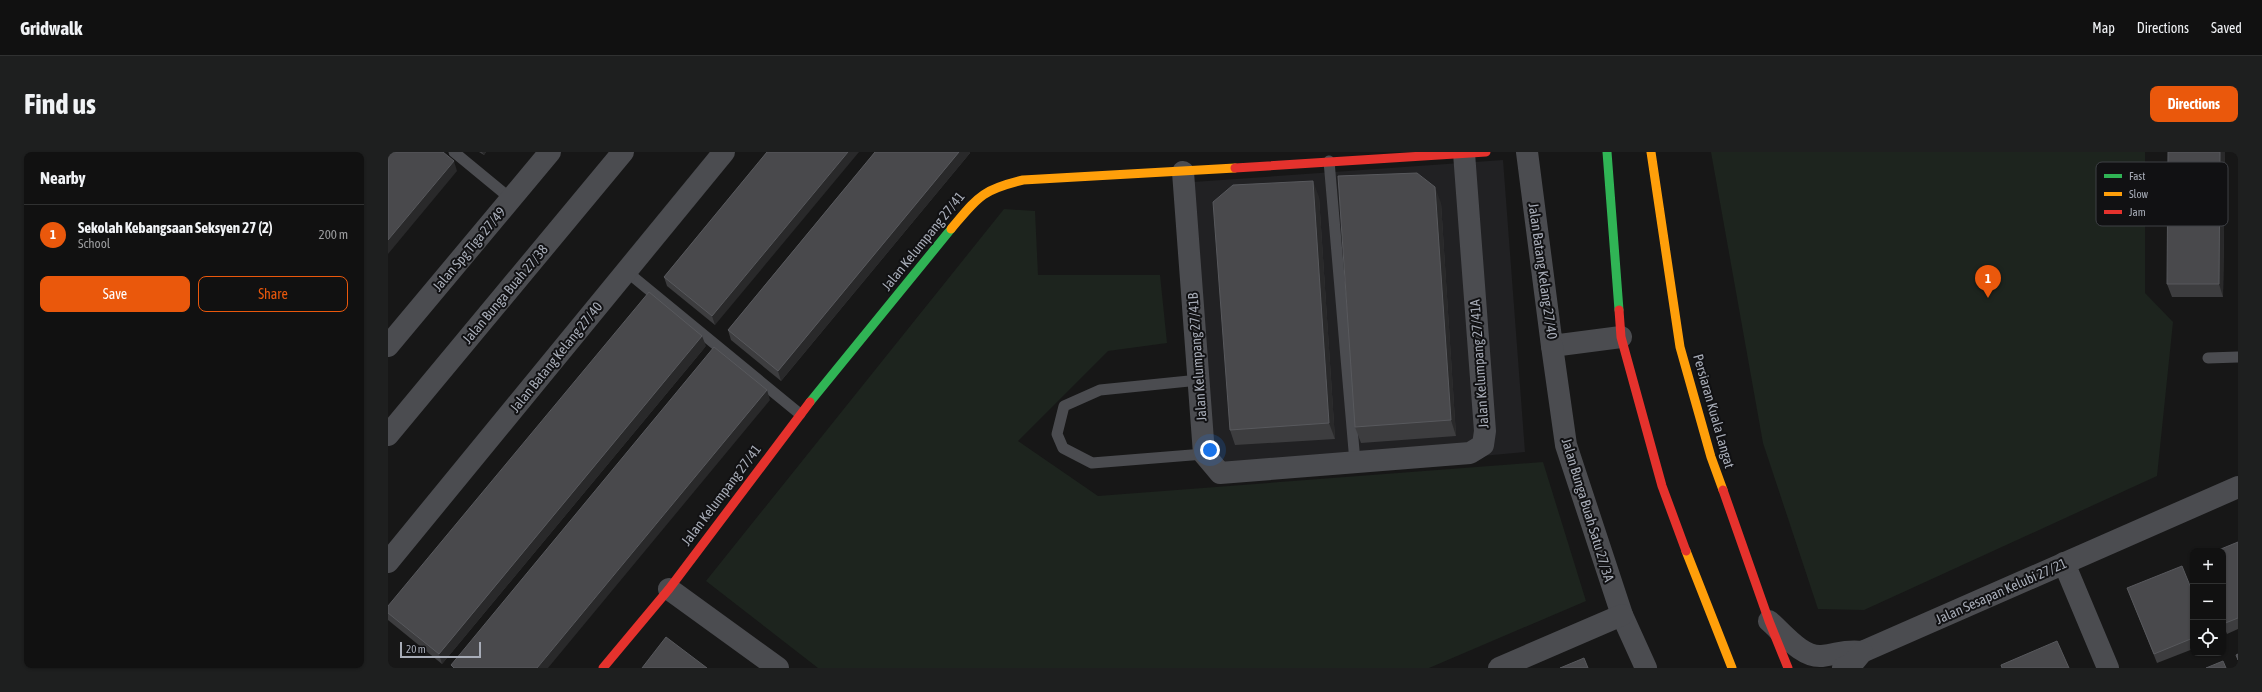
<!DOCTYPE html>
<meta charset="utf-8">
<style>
:root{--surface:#111;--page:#1e1f1f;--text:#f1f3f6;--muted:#9c9d9f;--line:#303131;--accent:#ea580c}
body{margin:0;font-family:"Asap Condensed",sans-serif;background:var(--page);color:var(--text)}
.controls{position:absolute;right:12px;bottom:12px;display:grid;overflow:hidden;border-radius:8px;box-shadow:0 1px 3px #0004}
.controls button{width:36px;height:36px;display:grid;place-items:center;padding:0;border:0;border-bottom:1px solid var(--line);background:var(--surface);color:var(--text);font:20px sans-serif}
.scale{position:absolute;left:12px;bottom:10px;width:81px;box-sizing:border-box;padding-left:4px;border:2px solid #a8adb8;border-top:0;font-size:11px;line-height:14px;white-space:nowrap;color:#a8adb8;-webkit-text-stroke:3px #111113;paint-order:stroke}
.you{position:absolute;left:822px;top:298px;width:14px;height:14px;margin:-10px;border:3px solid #fff;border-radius:50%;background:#1a73e8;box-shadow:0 0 0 6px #1a73e833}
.badge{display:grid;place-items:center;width:26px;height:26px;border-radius:50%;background:var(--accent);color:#fff;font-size:13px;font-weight:700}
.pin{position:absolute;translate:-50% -33px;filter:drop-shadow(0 1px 2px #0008)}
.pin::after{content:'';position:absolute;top:21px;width:14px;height:12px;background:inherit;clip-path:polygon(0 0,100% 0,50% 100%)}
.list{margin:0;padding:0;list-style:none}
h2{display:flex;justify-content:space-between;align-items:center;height:52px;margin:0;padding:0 16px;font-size:17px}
h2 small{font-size:13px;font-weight:400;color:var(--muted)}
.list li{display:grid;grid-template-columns:26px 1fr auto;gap:12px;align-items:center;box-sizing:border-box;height:60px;padding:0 16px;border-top:1px solid var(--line)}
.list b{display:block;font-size:15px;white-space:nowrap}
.list p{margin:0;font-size:13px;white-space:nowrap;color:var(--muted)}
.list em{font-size:13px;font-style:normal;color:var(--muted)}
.actions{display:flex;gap:8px;padding:12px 16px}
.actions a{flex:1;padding:9px 0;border:1px solid var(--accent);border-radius:8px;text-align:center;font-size:14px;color:var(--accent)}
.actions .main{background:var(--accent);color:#fff}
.icon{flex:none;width:22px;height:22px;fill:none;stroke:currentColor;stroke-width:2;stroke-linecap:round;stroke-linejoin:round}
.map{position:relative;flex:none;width:1850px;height:516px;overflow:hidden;border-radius:8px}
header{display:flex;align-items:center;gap:24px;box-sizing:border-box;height:56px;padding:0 20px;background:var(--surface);border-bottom:1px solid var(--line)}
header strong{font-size:19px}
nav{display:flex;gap:22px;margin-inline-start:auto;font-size:14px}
.intro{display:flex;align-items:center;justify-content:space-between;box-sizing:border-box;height:96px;padding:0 24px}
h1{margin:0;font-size:28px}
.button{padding:10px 18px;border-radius:8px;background:var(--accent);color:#fff;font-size:14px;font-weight:700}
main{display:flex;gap:24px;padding:0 24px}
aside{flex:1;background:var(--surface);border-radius:8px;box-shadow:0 1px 3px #0004}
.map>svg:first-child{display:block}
.built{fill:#212123}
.green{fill:#1d241e}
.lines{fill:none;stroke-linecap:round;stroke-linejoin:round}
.lane{stroke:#4b4c50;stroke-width:11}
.street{stroke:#4b4c50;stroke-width:22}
.fast{stroke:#30b455;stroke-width:9}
.slow{stroke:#ff9f0a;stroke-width:9}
.jam{stroke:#e5322d;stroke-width:9}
.wall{fill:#3d3d3f}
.shaded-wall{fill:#29292a}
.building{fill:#49494c;stroke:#58595d}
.labels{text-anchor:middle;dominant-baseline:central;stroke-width:4;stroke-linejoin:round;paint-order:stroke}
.street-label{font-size:14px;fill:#a8adb8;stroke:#111113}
.key{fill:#111113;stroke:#3e4045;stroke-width:1}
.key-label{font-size:11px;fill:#a8adb8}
</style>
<header>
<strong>Gridwalk</strong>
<nav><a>Map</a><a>Directions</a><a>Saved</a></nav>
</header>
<div class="intro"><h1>Find us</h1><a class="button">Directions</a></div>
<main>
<aside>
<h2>Nearby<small></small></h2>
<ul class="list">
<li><span class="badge">1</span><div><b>Sekolah Kebangsaan Seksyen 27 (2)</b><p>School</p></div><em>200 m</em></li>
</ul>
<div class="actions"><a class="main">Save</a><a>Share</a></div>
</aside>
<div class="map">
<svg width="1850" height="516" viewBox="0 0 1850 516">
<rect width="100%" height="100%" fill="#171717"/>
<polygon class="built" points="1115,8 1137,300 827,329 805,30"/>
<g class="green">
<polygon points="1323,0 1757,0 1757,141 1785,170 1769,324 1476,458 1430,457 1375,291"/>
<polygon points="616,57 647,59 650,123 772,123 779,191 720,199 630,289 710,344 1155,310 1198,449 1041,516 430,516 318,429"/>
</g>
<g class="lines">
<g class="lane">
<polyline points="66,0 123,47"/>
<polyline points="941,9 967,310"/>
<polyline points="238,119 412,262"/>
<polyline points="1820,206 1850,205"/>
<polyline points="811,228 712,238 676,254 669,282 675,296 704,311 816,302"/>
</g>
<g class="street">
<polyline points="1139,0 1164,194 1233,185"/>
<polyline points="795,20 816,302 832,321 1082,301 1095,293 1097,279 1076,1"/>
<polyline points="0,194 162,0"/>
<polyline points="1164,194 1178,293 1234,463 1258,516"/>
<polyline points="0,283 235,0"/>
<polyline points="0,410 336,0"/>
<polyline points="1676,411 1720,516"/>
<polyline points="281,437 390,516"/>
<path d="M 1381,469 C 1395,481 1414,506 1434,504 C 1451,502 1456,498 1474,500 L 1850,335"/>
<polyline points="1111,516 1234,463"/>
<polyline points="1455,516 1464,512 1474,500"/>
</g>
<g class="fast">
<polyline points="1219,0 1231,158"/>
<polyline points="422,250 563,77"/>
</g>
<g class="slow">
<polyline points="1263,0 1292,195 1323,305 1335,338"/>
<path d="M 563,77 C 590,45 593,38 635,28 L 847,16"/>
<polyline points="1298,399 1344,516"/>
</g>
<g class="jam">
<polyline points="847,16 1098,0"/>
<polyline points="1231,158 1233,185 1274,334 1298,399"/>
<polyline points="1335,338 1381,469 1400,516"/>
<polyline points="215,516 281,437 422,250"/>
</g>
</g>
<g class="wall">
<polygon points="91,0 98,0 96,3"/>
<polygon points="379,0 327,173 279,134 276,125"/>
<polygon points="487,0 582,0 582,1 393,229 343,188 340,178"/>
<polygon points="1837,0 1835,145 1784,145 1779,132"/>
<polygon points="931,45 947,287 847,293 842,278"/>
<polygon points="1053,51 1068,284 973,291 967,275"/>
<polygon points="318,194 54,512 0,468 0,454"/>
<polygon points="1850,390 1850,477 1839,482 1835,472 1835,399"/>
<polygon points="1739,436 1805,441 1805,497 1769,511"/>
</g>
<g class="shaded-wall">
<polygon points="94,0 98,0 96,3"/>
<polygon points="460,0 471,0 327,173 324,164"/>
<polygon points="571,0 582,0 582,1 393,229 390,219"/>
<polygon points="1832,0 1837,0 1835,145 1831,132"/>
<polygon points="66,9 69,19 0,102 0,88"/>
<polygon points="925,29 931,45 947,287 941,271"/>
<polygon points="1047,35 1053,51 1068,284 1063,268"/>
<polygon points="314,184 318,194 54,512 51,502"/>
<polygon points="379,238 382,248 160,516 149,516"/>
</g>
<g class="building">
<polygon points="0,0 55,0 66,9 0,88"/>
<polygon points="379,0 460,0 324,164 276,125"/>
<polygon points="487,0 571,0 390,219 340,178"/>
<polygon points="1780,0 1832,0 1831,132 1779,132"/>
<polygon points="1029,21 1047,35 1063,268 967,275 950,24"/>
<polygon points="925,29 941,271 842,278 825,50 845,33"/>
<polygon points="261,140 314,184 51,502 0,461 0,454"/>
<polygon points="326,195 379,238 149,516 66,516 63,513"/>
<polygon points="1850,390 1850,466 1835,472 1835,399 1828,399"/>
<polygon points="1794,414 1805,441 1805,486 1766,502 1739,436"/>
<polygon points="278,485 319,516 254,516"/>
<polygon points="1669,489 1681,516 1614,516 1613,513"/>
<polygon points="1850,502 1850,508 1848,503"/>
<polygon points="1196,506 1200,516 1172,516"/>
<polygon points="1835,509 1838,516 1818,516"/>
</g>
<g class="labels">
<g class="street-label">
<text transform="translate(535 89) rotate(-51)">Jalan Kelumpang 27/41</text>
<text transform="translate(81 97) rotate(-50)">Jalan Spg Tiga 27/49</text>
<text transform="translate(1155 119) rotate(82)">Jalan Batang Kelang 27/40</text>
<text transform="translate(117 142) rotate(-50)">Jalan Bunga Buah 27/38</text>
<text transform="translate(168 205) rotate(-51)">Jalan Batang Kelang 27/40</text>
<text transform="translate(809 205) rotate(-94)">Jalan Kelumpang 27/41B</text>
<text transform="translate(1091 212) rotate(-94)">Jalan Kelumpang 27/41A</text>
<text transform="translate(1326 259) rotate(74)">Persiaran Kuala Langat</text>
<text transform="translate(333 343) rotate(-53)">Jalan Kelumpang 27/41</text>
<text transform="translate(1200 358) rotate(73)">Jalan Bunga Buah Satu 27/3A</text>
<text transform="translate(1613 439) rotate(-24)">Jalan Sesapan Kelubi 27/21</text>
</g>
</g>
<rect x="1708" y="10" width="132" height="64" rx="6" class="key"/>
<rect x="1716" y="22" width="18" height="4" fill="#30b455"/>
<rect x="1716" y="40" width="18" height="4" fill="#ff9f0a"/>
<rect x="1716" y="58" width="18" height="4" fill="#e5322d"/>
<g class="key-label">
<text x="1741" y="28">Fast</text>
<text x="1741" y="46">Slow</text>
<text x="1741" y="64">Jam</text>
</g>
</svg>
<div class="controls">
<button>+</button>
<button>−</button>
<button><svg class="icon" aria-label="locate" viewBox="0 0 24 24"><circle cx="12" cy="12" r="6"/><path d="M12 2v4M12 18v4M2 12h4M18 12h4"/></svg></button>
</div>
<div class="scale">20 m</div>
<div class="you"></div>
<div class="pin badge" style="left:1600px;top:146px">1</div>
</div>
</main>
